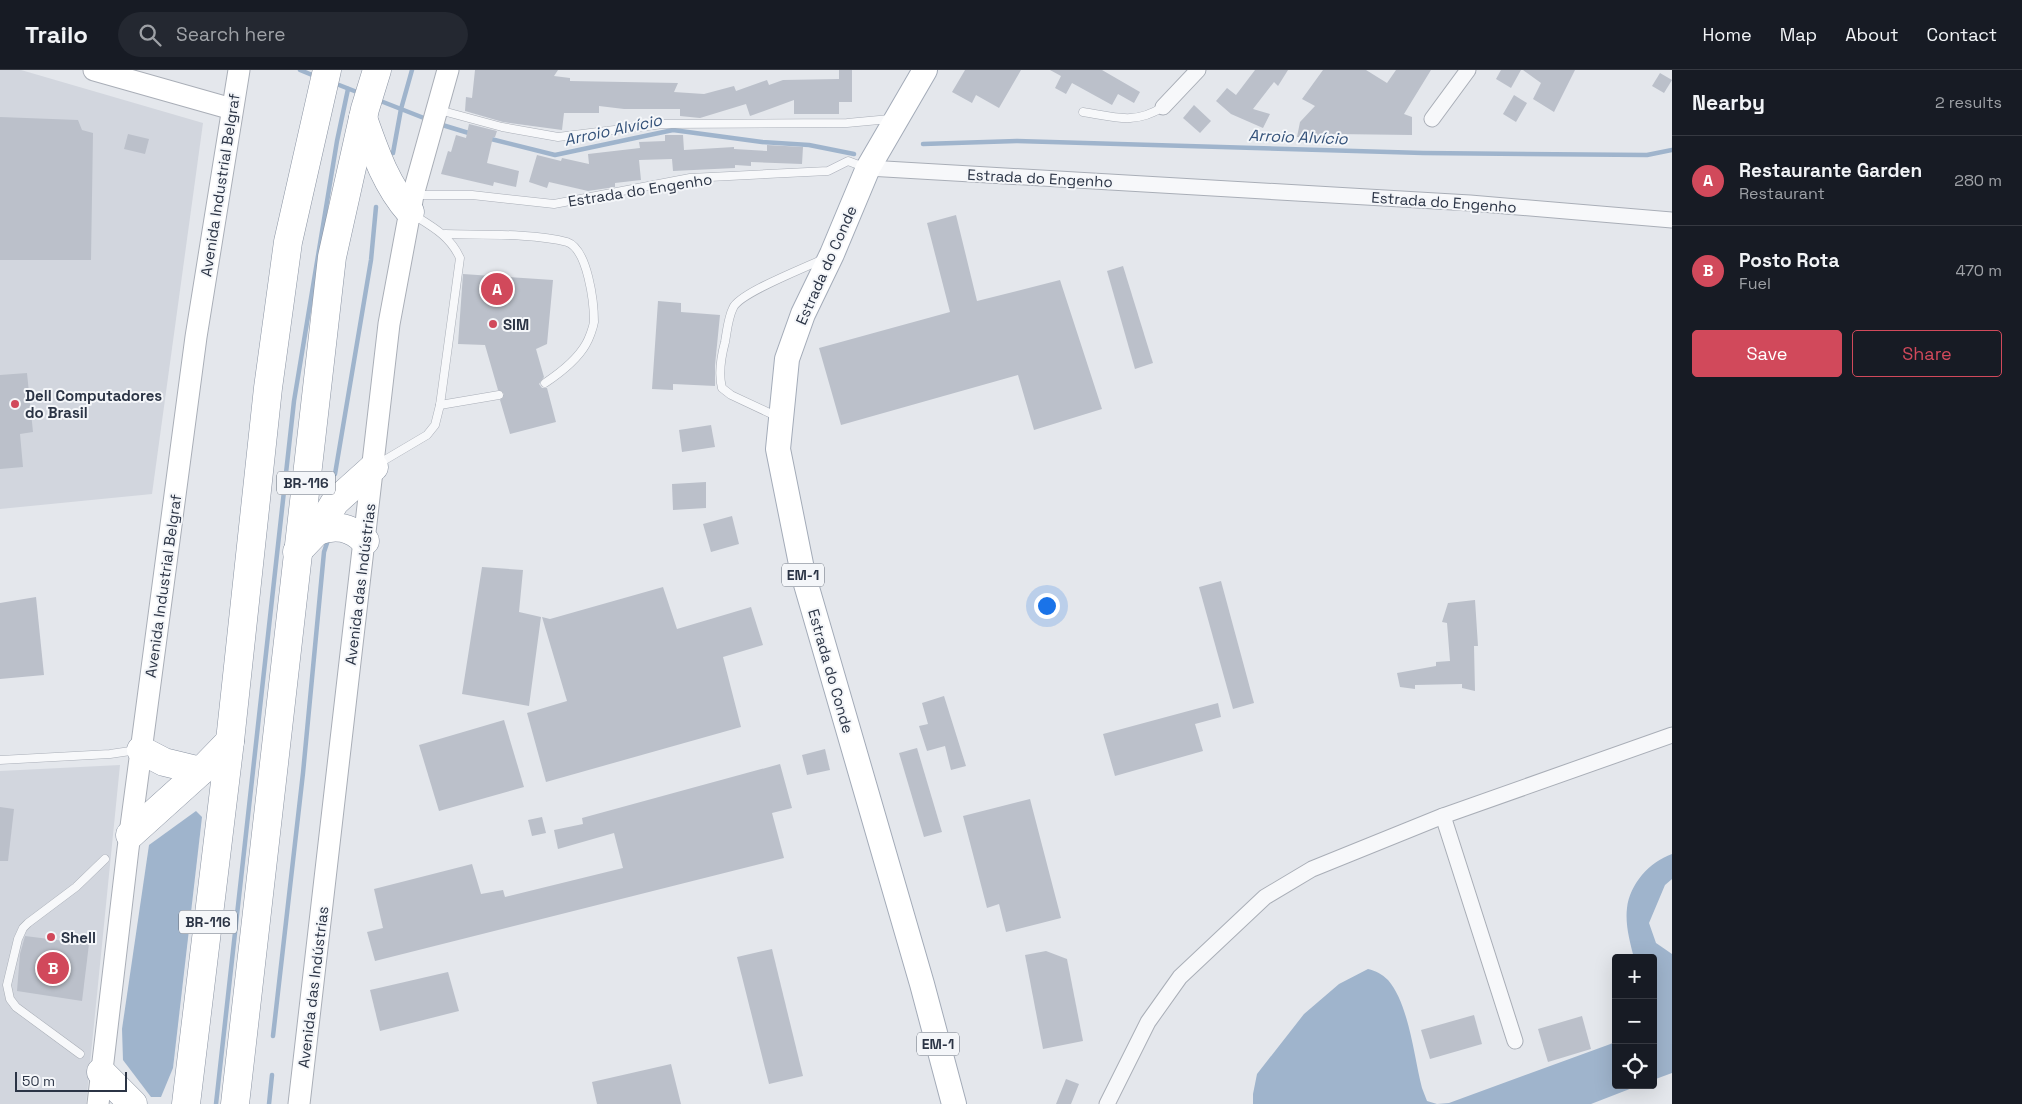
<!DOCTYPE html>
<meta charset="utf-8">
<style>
:root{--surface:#171b24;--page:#242831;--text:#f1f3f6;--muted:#9ea1a6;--line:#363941;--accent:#d1495b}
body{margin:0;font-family:"Space Grotesk",sans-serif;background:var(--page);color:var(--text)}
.controls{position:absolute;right:15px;bottom:15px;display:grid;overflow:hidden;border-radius:5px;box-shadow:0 5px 20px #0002}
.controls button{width:45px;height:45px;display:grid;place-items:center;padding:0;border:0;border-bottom:1px solid var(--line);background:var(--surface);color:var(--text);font:25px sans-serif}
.scale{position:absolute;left:15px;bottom:12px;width:112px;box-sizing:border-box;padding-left:5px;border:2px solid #2b3445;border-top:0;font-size:14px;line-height:18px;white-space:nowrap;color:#2b3445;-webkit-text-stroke:4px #f4f6f9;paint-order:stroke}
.you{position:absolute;left:1046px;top:535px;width:18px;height:18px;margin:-12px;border:4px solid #fff;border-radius:50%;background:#1a73e8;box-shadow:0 0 0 8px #1a73e833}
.badge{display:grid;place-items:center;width:32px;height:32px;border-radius:50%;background:var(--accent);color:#fff;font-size:16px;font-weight:700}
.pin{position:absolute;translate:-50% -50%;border:2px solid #fff;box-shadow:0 1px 5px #0006}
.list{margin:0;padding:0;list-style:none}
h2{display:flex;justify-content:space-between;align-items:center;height:65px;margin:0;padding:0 20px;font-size:21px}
h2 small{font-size:16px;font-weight:400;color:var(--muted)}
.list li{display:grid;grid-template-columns:32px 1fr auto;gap:15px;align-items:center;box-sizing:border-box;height:90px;padding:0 20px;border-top:1px solid var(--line)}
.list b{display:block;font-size:19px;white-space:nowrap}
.list p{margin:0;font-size:16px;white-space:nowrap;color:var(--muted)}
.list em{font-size:16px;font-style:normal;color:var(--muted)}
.actions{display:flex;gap:10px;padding:15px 20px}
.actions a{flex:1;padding:11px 0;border:1px solid var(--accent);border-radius:5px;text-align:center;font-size:18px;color:var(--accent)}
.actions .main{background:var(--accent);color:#fff}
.icon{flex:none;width:28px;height:28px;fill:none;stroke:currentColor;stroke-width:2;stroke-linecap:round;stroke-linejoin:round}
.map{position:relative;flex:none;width:1672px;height:1034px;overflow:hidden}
header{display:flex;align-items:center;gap:30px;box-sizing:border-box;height:70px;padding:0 25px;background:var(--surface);border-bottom:1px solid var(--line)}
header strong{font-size:24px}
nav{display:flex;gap:28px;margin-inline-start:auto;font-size:18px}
.search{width:350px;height:45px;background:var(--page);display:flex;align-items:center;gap:12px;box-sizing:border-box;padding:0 18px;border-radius:28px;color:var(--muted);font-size:19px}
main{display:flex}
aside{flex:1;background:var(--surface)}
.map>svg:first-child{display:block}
.built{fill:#d2d6de}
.water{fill:#9fb4cc}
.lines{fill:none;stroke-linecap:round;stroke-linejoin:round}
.stream{stroke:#9fb4cc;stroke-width:4.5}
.building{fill:#bbc0ca}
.service-casing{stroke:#a9aeb7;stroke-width:9}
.minor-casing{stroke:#a9aeb7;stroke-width:17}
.secondary-casing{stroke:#a9aeb7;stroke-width:23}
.primary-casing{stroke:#a3abb8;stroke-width:26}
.motorway-casing{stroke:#8b94a3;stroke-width:29}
.service{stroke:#f7f8fa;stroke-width:8}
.minor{stroke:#f7f8fa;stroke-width:15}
.secondary{stroke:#fff;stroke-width:21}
.primary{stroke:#fff;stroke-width:24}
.motorway{stroke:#fff;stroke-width:28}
.poi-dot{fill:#d1495b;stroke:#f4f6f9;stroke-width:2}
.labels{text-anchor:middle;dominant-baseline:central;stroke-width:4;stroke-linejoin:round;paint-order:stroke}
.shield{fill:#f4f6f9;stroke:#676e7b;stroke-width:1}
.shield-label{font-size:14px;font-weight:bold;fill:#2b3445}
.street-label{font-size:15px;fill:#2b3445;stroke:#f4f6f9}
.poi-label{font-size:15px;font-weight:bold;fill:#2b3445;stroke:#f4f6f9;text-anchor:start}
.water-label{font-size:16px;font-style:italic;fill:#34527a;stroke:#f4f6f9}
</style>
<header>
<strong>Trailo</strong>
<div class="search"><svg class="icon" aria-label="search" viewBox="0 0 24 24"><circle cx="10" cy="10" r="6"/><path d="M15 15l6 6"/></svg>Search here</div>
<nav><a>Home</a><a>Map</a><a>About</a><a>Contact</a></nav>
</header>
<main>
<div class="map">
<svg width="1672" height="1034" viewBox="0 0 1672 1034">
<rect width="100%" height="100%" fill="#e4e7ec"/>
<g class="built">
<polygon points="0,0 21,0 203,53 152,424 0,439"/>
<polygon points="120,695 86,1034 0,1034 0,701"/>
</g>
<g class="water">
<polygon points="196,741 202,747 173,998 161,1027 151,1027 123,990 122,959 149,775"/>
<path d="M 1672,784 L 1672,809 L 1665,815 L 1649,853 L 1656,873 L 1672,884 L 1672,1003 L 1653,1010 L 1653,888 L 1634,888 C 1630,872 1625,855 1627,838 C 1630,814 1649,792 1672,784 Z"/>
<path d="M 1368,899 C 1376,901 1382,904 1388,910 C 1409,934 1414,987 1422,1018 L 1427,1031 L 1437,1034 L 1449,1033 L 1616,972 L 1616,1015 L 1640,1015 L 1591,1034 L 1253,1034 L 1253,1024 L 1257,1004 L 1304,944 L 1339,914 Z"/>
</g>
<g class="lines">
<g class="stream">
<polyline points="300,0 317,7"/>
<polyline points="334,13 362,24"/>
<polyline points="378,30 429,50"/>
<polyline points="439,54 472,64"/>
<polyline points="487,68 555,85 673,60 762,72 809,75 854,84"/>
<polyline points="923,74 1017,71 1423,83 1647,85 1672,80"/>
<polyline points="393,83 401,39 412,0"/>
<polyline points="335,404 371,190 376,137"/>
<polyline points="273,966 303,703 324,482 328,470"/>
<polyline points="216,1034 294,331 337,71 348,19"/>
<polyline points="269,1034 272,1005"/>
</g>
</g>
<g class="building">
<polygon points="475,0 558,0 554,6 570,8 570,11 678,13 674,22 704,24 734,16 736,21 767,10 769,15 783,10 839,9 839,0 852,0 852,32 839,32 839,44 794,44 794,30 750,46 746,34 700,48 680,46 680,39 624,39 599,36 599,43 564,43 562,60 503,52 465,41 466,27 472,28"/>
<polygon points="965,0 1021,0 999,38 976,25 972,33 952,22"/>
<polygon points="1050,0 1102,0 1140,22 1134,33 1118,24 1112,35 1072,13 1066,24 1055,18 1061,6"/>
<polygon points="1255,0 1288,0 1278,16 1274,12 1253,39 1270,44 1263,58 1231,44 1216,31 1227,18 1236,25"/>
<polygon points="1323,0 1366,0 1387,13 1396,0 1431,0 1404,44 1412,47 1412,65 1334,64 1332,68 1297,67 1300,52 1315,36 1302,29"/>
<polygon points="1501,0 1521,0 1511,18 1496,9"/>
<polygon points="1523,0 1575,0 1554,42 1533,29 1541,13"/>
<polygon points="1660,3 1672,10 1664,23 1652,16"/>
<polygon points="1514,25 1527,33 1516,52 1503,44"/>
<polygon points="1194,35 1211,51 1200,63 1183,48"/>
<polygon points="0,47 78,50 82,60 93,63 91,190 0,190"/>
<polygon points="469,54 497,61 495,67 493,67 487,93 519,101 516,117 494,112 493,116 441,104 448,81 451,82 456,65 466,68"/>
<polygon points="128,64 149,69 145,84 124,79"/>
<polygon points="665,65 683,65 684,80 734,77 734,79 767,81 767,75 803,77 802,94 751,92 751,96 735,95 735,98 673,101 672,89 639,90 641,110 615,113 615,117 588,121 549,112 547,118 529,112 537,85 561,91 562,88 589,94 588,84 640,78 639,72 665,71"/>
<polygon points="956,145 977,231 1060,210 1102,339 1034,360 1018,305 841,355 819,278 950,242 927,153"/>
<polygon points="1123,196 1153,293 1135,299 1107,201"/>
<polygon points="463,204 553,210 547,274 536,279 544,307 539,314 542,318 547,318 556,352 510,364 500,330 504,324 498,320 485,275 458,274"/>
<polygon points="658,231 681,233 681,242 720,245 715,295 715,316 673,314 673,320 652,319"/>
<polygon points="27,303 33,362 20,364 23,397 0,399 0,305"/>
<polygon points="711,355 715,377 682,382 679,360"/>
<polygon points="706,412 706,438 673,440 672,414"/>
<polygon points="732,446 739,474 711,482 703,454"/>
<polygon points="482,497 523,500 519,542 541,547 529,636 462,624"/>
<polygon points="1221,511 1254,633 1233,639 1199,517"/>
<polygon points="663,517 677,559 751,537 763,575 723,587 741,657 546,712 527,643 567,631 542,547 550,549"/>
<polygon points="36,527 44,605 0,609 0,533"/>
<polygon points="1475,530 1478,576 1474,576 1475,621 1462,618 1462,614 1415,615 1415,619 1400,617 1397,603 1436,596 1436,592 1450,591 1447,553 1442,552 1448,533"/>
<polygon points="944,626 966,696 951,700 945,676 927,681 919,656 928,654 922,633"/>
<polygon points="1218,633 1221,647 1195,654 1203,681 1115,706 1103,664"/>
<polygon points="504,650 524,717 439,741 419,675"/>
<polygon points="917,678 942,762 924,767 899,683"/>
<polygon points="825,679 830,700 807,705 802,685"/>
<polygon points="780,694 792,738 772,743 784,788 375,891 367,862 383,858 374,819 472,794 481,824 503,820 505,827 623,798 614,763 558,779 554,760 583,754 582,748"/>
<polygon points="1030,729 1061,848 1006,862 999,834 987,838 963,746"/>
<polygon points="0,737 14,739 8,791 0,791"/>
<polygon points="542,747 546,763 532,766 528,750"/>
<polygon points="25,866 89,874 82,931 17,921 20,884"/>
<polygon points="772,879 803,1006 769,1014 737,887"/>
<polygon points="1046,881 1067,889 1083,971 1043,979 1025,885"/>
<polygon points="448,902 459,941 380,961 370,920"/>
<polygon points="1474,945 1482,974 1430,989 1421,960"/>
<polygon points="1582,946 1591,979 1548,992 1538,959"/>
<polygon points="671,994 681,1034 597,1034 592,1012"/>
<polygon points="1066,1009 1079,1014 1071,1034 1056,1034"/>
</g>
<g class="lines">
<defs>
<g id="service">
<polyline points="439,40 502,57 558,67 663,54 847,53 890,49"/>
<path d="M 1083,42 C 1115,47 1134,55 1163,37"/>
<polyline points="415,125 472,125 554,134 690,108 828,101 848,91 864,97"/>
<path d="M 445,164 C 479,165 535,163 567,172 C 588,179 594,233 594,252 C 593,258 589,269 586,274 C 577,290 560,303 545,313"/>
<polyline points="440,335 499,325"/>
<path d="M 778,347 L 731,325 L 722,318 C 718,303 721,287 725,272 C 727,261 728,248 733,238 C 739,223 805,198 823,189"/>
<path d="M 378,394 L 427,365 L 435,355 L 440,335 L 460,188 C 450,166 433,157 412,144"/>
<polyline points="0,690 110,684 137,680"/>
<polyline points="80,984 16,937 10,929 7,915 18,869 23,858 28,853 76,817 105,789"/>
</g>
<g id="minor">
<polyline points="1163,37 1198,0"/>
<polyline points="1432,49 1468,0"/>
<polyline points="868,98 1470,133 1672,150"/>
<polyline points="1443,746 1515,971"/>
<polyline points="1107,1034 1148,952 1180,907 1265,827 1312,799 1443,746 1672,665"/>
</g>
<g id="secondary">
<polyline points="94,0 232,39"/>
<polyline points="98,1034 128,779 196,267 239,0"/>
<polyline points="299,1034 389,254 413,125 448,0"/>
</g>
<polyline id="primary" points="925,0 868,98 832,184 803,244 787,289 778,379 803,504 922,914 954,1034"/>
<g id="motorway">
<path d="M 363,48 C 375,82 386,115 410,142"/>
<path d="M 317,461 C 336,454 351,457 365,471"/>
<polyline points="297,482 317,461 335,432 374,397"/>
<polyline points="141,680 164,692 201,701"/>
<polyline points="130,765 201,701 230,671"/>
<polyline points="101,1002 133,1034"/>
<polyline points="186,1034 230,671 268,318 288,172 327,0"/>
<polyline points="235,1034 332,187 365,39 377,0"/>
</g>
</defs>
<use href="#service" class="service-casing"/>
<use href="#minor" class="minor-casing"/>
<use href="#secondary" class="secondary-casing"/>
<use href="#primary" class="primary-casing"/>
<use href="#motorway" class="motorway-casing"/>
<use href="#service" class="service"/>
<use href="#minor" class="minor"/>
<use href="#secondary" class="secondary"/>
<use href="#primary" class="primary"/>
<use href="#motorway" class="motorway"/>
</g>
<g class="poi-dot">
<circle cx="493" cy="254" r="5"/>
<circle cx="15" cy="334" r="5"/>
<circle cx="51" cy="867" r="5"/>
</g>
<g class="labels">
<g class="shield">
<rect x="277" y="401.5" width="58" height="23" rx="4"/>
<rect x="782" y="493.5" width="42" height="23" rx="4"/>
<rect x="179" y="840.5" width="58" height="23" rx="4"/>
<rect x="917" y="962.5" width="42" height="23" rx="4"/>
</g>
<g class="shield-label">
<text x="306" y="413">BR-116</text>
<text x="803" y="505">EM-1</text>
<text x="208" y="852">BR-116</text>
<text x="938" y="974">EM-1</text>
</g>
<g class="street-label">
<text transform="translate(1040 108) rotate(3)">Estrada do Engenho</text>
<text transform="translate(220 115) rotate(-81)">Avenida Industrial Belgraf</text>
<text transform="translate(640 120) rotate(-9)">Estrada do Engenho</text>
<text transform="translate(1444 132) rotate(4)">Estrada do Engenho</text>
<text transform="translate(826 195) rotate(-66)">Estrada do Conde</text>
<text transform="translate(360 514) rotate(-83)">Avenida das Indústrias</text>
<text transform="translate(163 516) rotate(-82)">Avenida Industrial Belgraf</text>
<text transform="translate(831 601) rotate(74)">Estrada do Conde</text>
<text transform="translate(313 917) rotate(-83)">Avenida das Indústrias</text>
</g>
<g class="poi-label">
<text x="503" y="254">SIM</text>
<text x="25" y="325">Dell Computadores<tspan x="25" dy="17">do Brasil</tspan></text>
<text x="61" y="867">Shell</text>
</g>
<g class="water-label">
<text transform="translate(613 60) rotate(-12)">Arroio Alvício</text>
<text transform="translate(1298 67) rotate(2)">Arroio Alvício</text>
</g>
</g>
</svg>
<div class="controls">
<button>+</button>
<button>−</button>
<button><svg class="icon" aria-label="locate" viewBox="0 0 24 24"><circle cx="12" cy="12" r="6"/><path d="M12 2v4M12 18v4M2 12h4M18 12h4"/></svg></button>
</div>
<div class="scale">50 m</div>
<div class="you"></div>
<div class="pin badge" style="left:497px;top:219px">A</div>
<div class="pin badge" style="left:53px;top:898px">B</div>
</div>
<aside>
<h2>Nearby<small>2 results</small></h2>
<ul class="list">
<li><span class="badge">A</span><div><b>Restaurante Garden</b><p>Restaurant</p></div><em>280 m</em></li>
<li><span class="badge">B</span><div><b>Posto Rota</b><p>Fuel</p></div><em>470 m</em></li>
</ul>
<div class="actions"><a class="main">Save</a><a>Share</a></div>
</aside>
</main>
